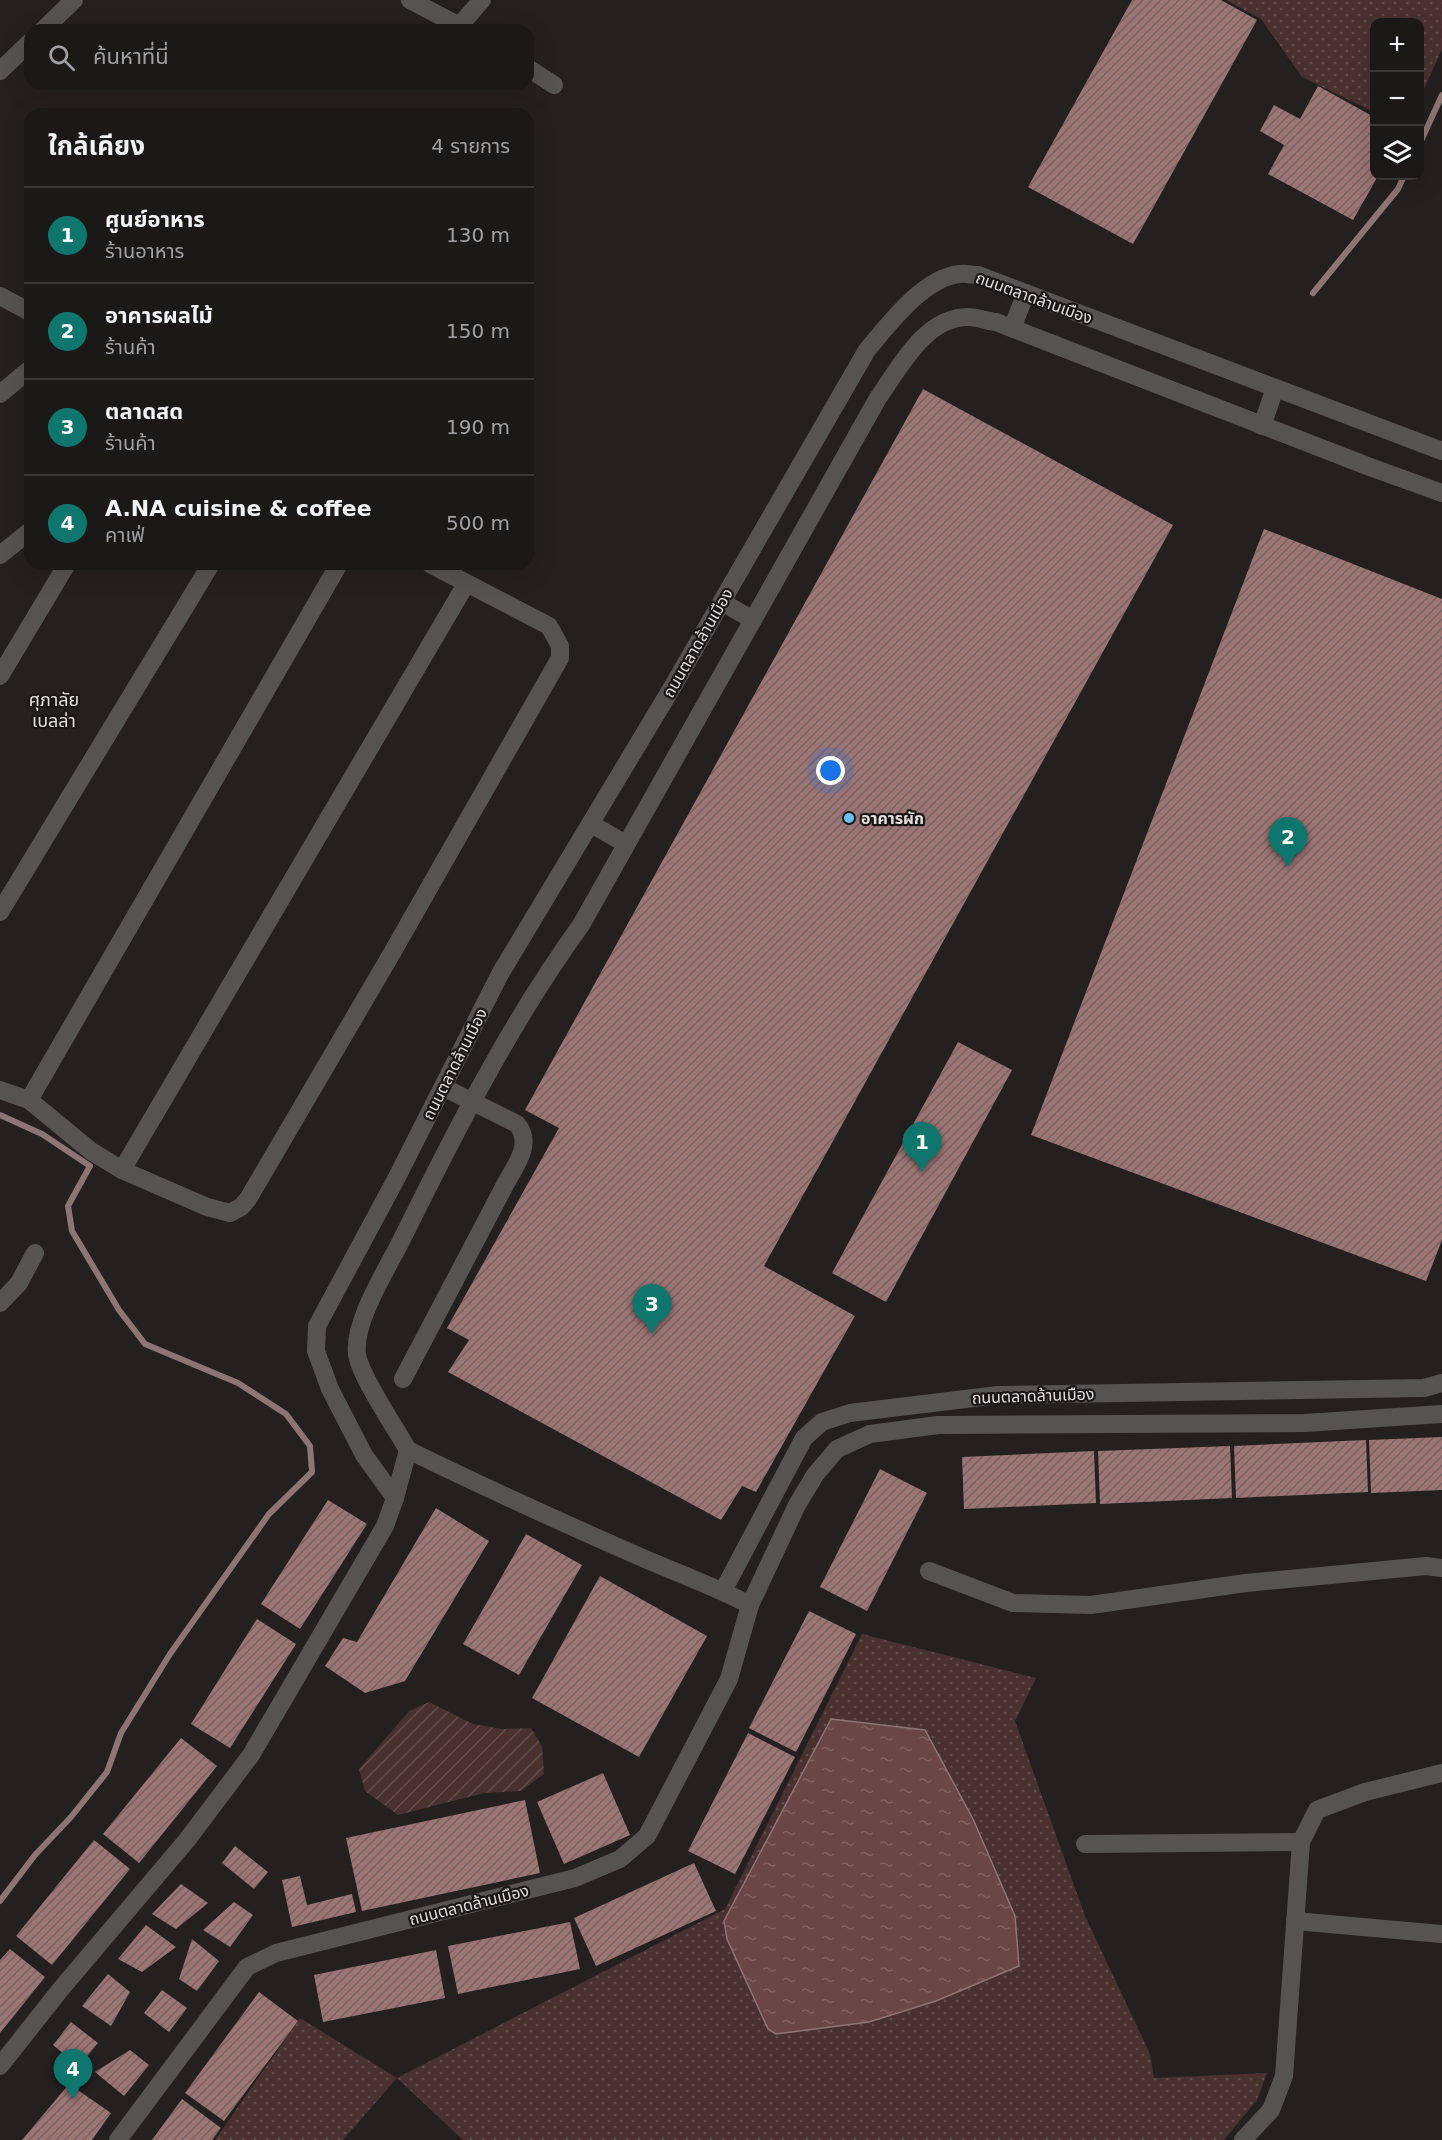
<!DOCTYPE html>
<html lang="th">
<meta charset="utf-8">
<style>
:root{--surface:#1b1818;--page:#282525;--text:#f1f3f6;--muted:#a0a0a2;--line:#393737;--accent:#0f766e}
body{margin:0;font-family:"DejaVu Sans","Noto Sans Thai",sans-serif;background:var(--page);color:var(--text)}
.controls{position:absolute;right:18px;top:18px;display:grid;overflow:hidden;border-radius:12px;box-shadow:0 6px 24px #0002}
.controls button{width:54px;height:54px;display:grid;place-items:center;padding:0;border:0;border-bottom:2px solid var(--line);background:var(--surface);color:var(--text);font:30px sans-serif}
.you{position:absolute;left:831px;top:771px;width:21px;height:21px;margin:-15px;border:4px solid #fff;border-radius:50%;background:#1a73e8;box-shadow:0 0 0 9px #1a73e833}
.badge{display:grid;place-items:center;width:39px;height:39px;border-radius:50%;background:var(--accent);color:#fff;font-size:20px;font-weight:700}
.pin{position:absolute;translate:-50% -50px;filter:drop-shadow(0 2px 3px #0008)}
.pin::after{content:'';position:absolute;top:32px;width:21px;height:18px;background:inherit;clip-path:polygon(0 0,100% 0,50% 100%)}
.list{margin:0;padding:0;list-style:none}
h2{display:flex;justify-content:space-between;align-items:center;height:78px;margin:0;padding:0 24px;font-size:26px}
h2 small{font-size:20px;font-weight:400;color:var(--muted)}
.list li{display:grid;grid-template-columns:39px 1fr auto;gap:18px;align-items:center;box-sizing:border-box;height:96px;padding:0 24px;border-top:2px solid var(--line)}
.list b{display:block;font-size:22px;white-space:nowrap}
.list p{margin:0;font-size:20px;white-space:nowrap;color:var(--muted)}
.list em{font-size:20px;font-style:normal;color:var(--muted)}
.icon{flex:none;width:33px;height:33px;fill:none;stroke:currentColor;stroke-width:2;stroke-linecap:round;stroke-linejoin:round}
.map{position:relative;flex:none;width:1442px;height:2140px;overflow:hidden}
.search{position:absolute;background:var(--surface);box-shadow:0 6px 24px #0002;left:24px;top:24px;width:510px;height:66px;display:flex;align-items:center;gap:15px;box-sizing:border-box;padding:0 21px;border-radius:18px;color:var(--muted);font-size:22px}
.panel{position:absolute;background:var(--surface);box-shadow:0 6px 24px #0002;left:24px;top:108px;width:510px;height:462px;border-radius:18px}
.map>svg:first-child{display:block}
.grass{fill:url(#grass-dots)}
.garden{fill:url(#garden-furrows)}
.water{fill:url(#water-ripples);stroke:#8e7574;stroke-width:1.5}
.lines{fill:none;stroke-linecap:round;stroke-linejoin:round}
.stream{stroke:#8e7574;stroke-width:6}
.building{fill:url(#building-hatch)}
.minor{stroke:#565453;stroke-width:18}
.poi-dot{fill:#67c4f0;stroke:#1b1716;stroke-width:2}
.labels{text-anchor:middle;dominant-baseline:central;stroke-width:4.5;stroke-linejoin:round;paint-order:stroke}
.street-label{font-size:16px;fill:#e2dfde;stroke:#1b1716}
.poi-label{font-size:16px;font-weight:bold;fill:#e2dfde;stroke:#1b1716;text-anchor:start}
.neighbourhood-label{font-size:18px;fill:#e2dfde;stroke:#1b1716}
</style>
<div class="map">
<svg width="1442" height="2140" viewBox="0 0 1442 2140">
<defs>
<pattern id="grass-dots" width="8" height="8" patternUnits="userSpaceOnUse" patternTransform="scale(1.5)"><rect width="8" height="8" fill="#493130"/><path d="M2 2h.1M6 6h.1" fill="none" stroke="#634e4e" stroke-width="1.8" stroke-linecap="round"/></pattern>
<pattern id="garden-furrows" width="10" height="10" patternUnits="userSpaceOnUse" patternTransform="scale(1.5)"><rect width="10" height="10" fill="#493130"/><path d="M-1 1l2-2M0 10L10 0M9 11l2-2" fill="none" stroke="#634e4e"/></pattern>
<pattern id="water-ripples" width="26" height="14" patternUnits="userSpaceOnUse" patternTransform="scale(1.5)"><rect width="26" height="14" fill="#6a4746"/><path d="M2 4q2-2 4 0t4 0M15 11q2-2 4 0t4 0" fill="none" stroke="#7f6160"/></pattern>
<pattern id="building-hatch" width="6" height="6" patternUnits="userSpaceOnUse" patternTransform="scale(1.5)"><rect width="6" height="6" fill="#9b7574"/><path d="M-1 1l2-2M0 6l6-6M5 7l2-2" fill="none" stroke="#786160"/></pattern>
</defs>
<rect width="100%" height="100%" fill="#242020"/>
<g class="grass">
<polygon points="1226,0 1442,0 1442,49 1420,98 1420,22 1374,22 1374,112 1302,77 1261,19"/>
<polygon points="862,1634 1036,1678 1015,1721 1085,1916 1150,2054 1154,2078 1267,2073 1257,2100 1224,2140 463,2140 397,2078 343,2140 215,2140 300,2018 397,2078 725,1909"/>
</g>
<polygon class="garden" points="429,1702 473,1724 502,1729 531,1728 542,1746 544,1774 521,1791 484,1793 398,1815 365,1791 359,1769 409,1711"/>
<polygon class="water" points="831,1719 925,1730 973,1819 1015,1916 1019,1966 936,2001 869,2022 776,2034 768,2029 727,1939 724,1921"/>
<g class="lines">
<g class="stream">
<polyline points="1420,143 1442,95"/>
<polyline points="1313,293 1398,189 1404,176"/>
<polyline points="0,1115 42,1134 90,1166 68,1206 72,1231 119,1310 145,1344 238,1383 286,1414 310,1446 312,1472 269,1514 170,1654 121,1733 107,1772 71,1817 35,1855 0,1901"/>
</g>
</g>
<g class="building">
<polygon points="1132,0 1221,0 1257,20 1133,244 1028,187"/>
<polygon points="1318,86 1374,117 1374,176 1378,176 1353,220 1268,174 1284,145 1260,131 1274,105 1300,119"/>
<polygon points="923,389 1173,525 764,1266 855,1316 756,1492 742,1486 721,1520 448,1372 469,1340 447,1328 559,1128 525,1110"/>
<polygon points="1264,529 1442,599 1442,1240 1426,1281 1031,1135"/>
<polygon points="958,1042 1012,1070 886,1302 832,1273"/>
<polygon points="1442,1437 1442,1490 1371,1493 1369,1440"/>
<polygon points="1366,1440 1368,1492 1236,1498 1234,1446"/>
<polygon points="1230,1446 1232,1498 1100,1504 1098,1451"/>
<polygon points="1094,1451 1096,1503 964,1509 962,1457"/>
<polygon points="880,1469 927,1493 867,1611 820,1587"/>
<polygon points="328,1500 367,1524 300,1629 261,1604"/>
<polygon points="436,1508 489,1541 405,1681 365,1693 325,1666 343,1638 357,1642"/>
<polygon points="526,1534 582,1565 519,1675 463,1644"/>
<polygon points="600,1576 707,1636 639,1757 532,1698"/>
<polygon points="809,1611 856,1634 796,1752 749,1728"/>
<polygon points="257,1619 296,1644 230,1748 191,1724"/>
<polygon points="748,1733 795,1757 735,1874 688,1851"/>
<polygon points="181,1738 217,1766 139,1863 103,1834"/>
<polygon points="603,1773 630,1835 564,1864 537,1802"/>
<polygon points="525,1800 540,1873 362,1911 346,1838"/>
<polygon points="94,1840 130,1869 52,1965 16,1936"/>
<polygon points="235,1846 268,1872 254,1889 222,1863"/>
<polygon points="694,1863 716,1911 596,1966 574,1918"/>
<polygon points="300,1876 307,1905 352,1894 356,1912 292,1927 282,1880"/>
<polygon points="181,1884 208,1903 176,1929 152,1914"/>
<polygon points="234,1902 253,1915 230,1947 203,1930"/>
<polygon points="570,1922 580,1969 458,1994 448,1946"/>
<polygon points="146,1925 176,1947 142,1972 118,1959"/>
<polygon points="192,1939 219,1961 197,1991 179,1979"/>
<polygon points="10,1949 45,1977 0,2033 0,1960"/>
<polygon points="436,1950 445,1998 323,2022 314,1975"/>
<polygon points="108,1974 130,1992 111,2026 82,2006"/>
<polygon points="162,1990 187,2008 169,2032 144,2013"/>
<polygon points="259,1992 298,2021 224,2121 185,2093"/>
<polygon points="71,2022 98,2043 79,2066 53,2045"/>
<polygon points="130,2050 149,2065 124,2096 95,2072"/>
<polygon points="69,2084 111,2113 92,2140 22,2140"/>
<polygon points="182,2099 221,2128 212,2140 152,2140"/>
</g>
<g class="lines">
<g class="minor">
<polyline points="410,0 467,30"/>
<polyline points="460,25 482,0"/>
<polyline points="43,30 74,0"/>
<polyline points="528,68 554,85"/>
<polyline points="0,71 30,42"/>
<polyline points="0,296 30,312"/>
<polyline points="1012,328 1026,293"/>
<polyline points="0,394 30,369"/>
<polyline points="1262,426 1275,388"/>
<polyline points="0,555 30,531"/>
<polyline points="722,602 753,620"/>
<polyline points="0,676 67,564"/>
<polyline points="591,824 626,844"/>
<polyline points="0,912 211,564"/>
<polyline points="0,1090 29,1100 339,564"/>
<polyline points="29,1100 91,1151 122,1170 466,584"/>
<polyline points="122,1170 207,1207 230,1213 241,1207 248,1199 392,953 560,658 560,646 549,626 430,564"/>
<polyline points="0,1303 19,1283 35,1253"/>
<path d="M 403,1379 L 506,1183 C 516,1165 533,1143 517,1124 L 443,1087"/>
<path d="M 408,1450 C 396,1429 359,1374 357,1354 C 353,1322 387,1269 401,1241 C 455,1132 510,1023 581,925 L 878,398 C 900,367 925,317 968,317 C 977,317 987,321 996,322 L 1370,467 L 1442,493"/>
<path d="M 395,1498 L 364,1455 L 330,1389 L 316,1351 L 317,1326 L 395,1181 L 500,974 L 673,686 L 867,350 C 889,324 924,277 960,274 C 965,273 972,275 978,275 L 1442,451"/>
<polyline points="929,1571 1013,1603 1091,1605 1246,1583 1426,1566 1442,1568"/>
<polyline points="723,1591 804,1438 822,1422 850,1413 998,1395 1424,1388 1442,1383"/>
<polyline points="750,1605 797,1505 815,1475 837,1449 870,1434 938,1425 1305,1423 1442,1414"/>
<polyline points="1085,1844 1301,1842"/>
<polyline points="1295,1921 1442,1934"/>
<path d="M 0,2066 L 60,1990 L 187,1840 L 251,1755 L 385,1526 L 395,1498 L 408,1450 C 486,1488 565,1524 645,1559 C 680,1574 716,1587 750,1605 L 729,1679 L 647,1836 L 620,1859 L 575,1878 L 276,1953 L 247,1967 L 118,2140"/>
<polyline points="1243,2140 1271,2110 1284,2076 1301,1842 1317,1810 1365,1792 1442,1773"/>
</g>
</g>
<circle class="poi-dot" cx="849" cy="818" r="6"/>
<g class="labels">
<g class="street-label">
<text transform="translate(1034 298) rotate(20)">ถนนตลาดล้านเมือง</text>
<text transform="translate(698 643) rotate(-60)">ถนนตลาดล้านเมือง</text>
<text transform="translate(455 1064) rotate(-63)">ถนนตลาดล้านเมือง</text>
<text transform="translate(1033 1396) rotate(-2)">ถนนตลาดล้านเมือง</text>
<text transform="translate(469 1905) rotate(-14)">ถนนตลาดล้านเมือง</text>
</g>
<g class="poi-label">
<text x="861" y="818">อาคารผัก</text>
</g>
<g class="neighbourhood-label">
<text x="54" y="699">ศุภาลัย<tspan x="54" dy="21">เบลล่า</tspan></text>
</g>
</g>
</svg>
<div class="controls">
<button>+</button>
<button>−</button>
<button><svg class="icon" aria-label="layers" viewBox="0 0 24 24"><path d="M12 4l9 5-9 5-9-5zM3 14l9 5 9-5"/></svg></button>
</div>
<div class="you"></div>
<div class="pin badge" style="left:922px;top:1172px">1</div>
<div class="pin badge" style="left:1288px;top:867px">2</div>
<div class="pin badge" style="left:652px;top:1334px">3</div>
<div class="pin badge" style="left:73px;top:2099px">4</div>
<div class="search"><svg class="icon" aria-label="search" viewBox="0 0 24 24"><circle cx="10" cy="10" r="6"/><path d="M15 15l6 6"/></svg>ค้นหาที่นี่</div>
<section class="panel">
<h2>ใกล้เคียง<small>4 รายการ</small></h2>
<ul class="list">
<li><span class="badge">1</span><div><b>ศูนย์อาหาร</b><p>ร้านอาหาร</p></div><em>130 m</em></li>
<li><span class="badge">2</span><div><b>อาคารผลไม้</b><p>ร้านค้า</p></div><em>150 m</em></li>
<li><span class="badge">3</span><div><b>ตลาดสด</b><p>ร้านค้า</p></div><em>190 m</em></li>
<li><span class="badge">4</span><div><b>A.NA cuisine &amp; coffee</b><p>คาเฟ่</p></div><em>500 m</em></li>
</ul>
</section>
</div>
